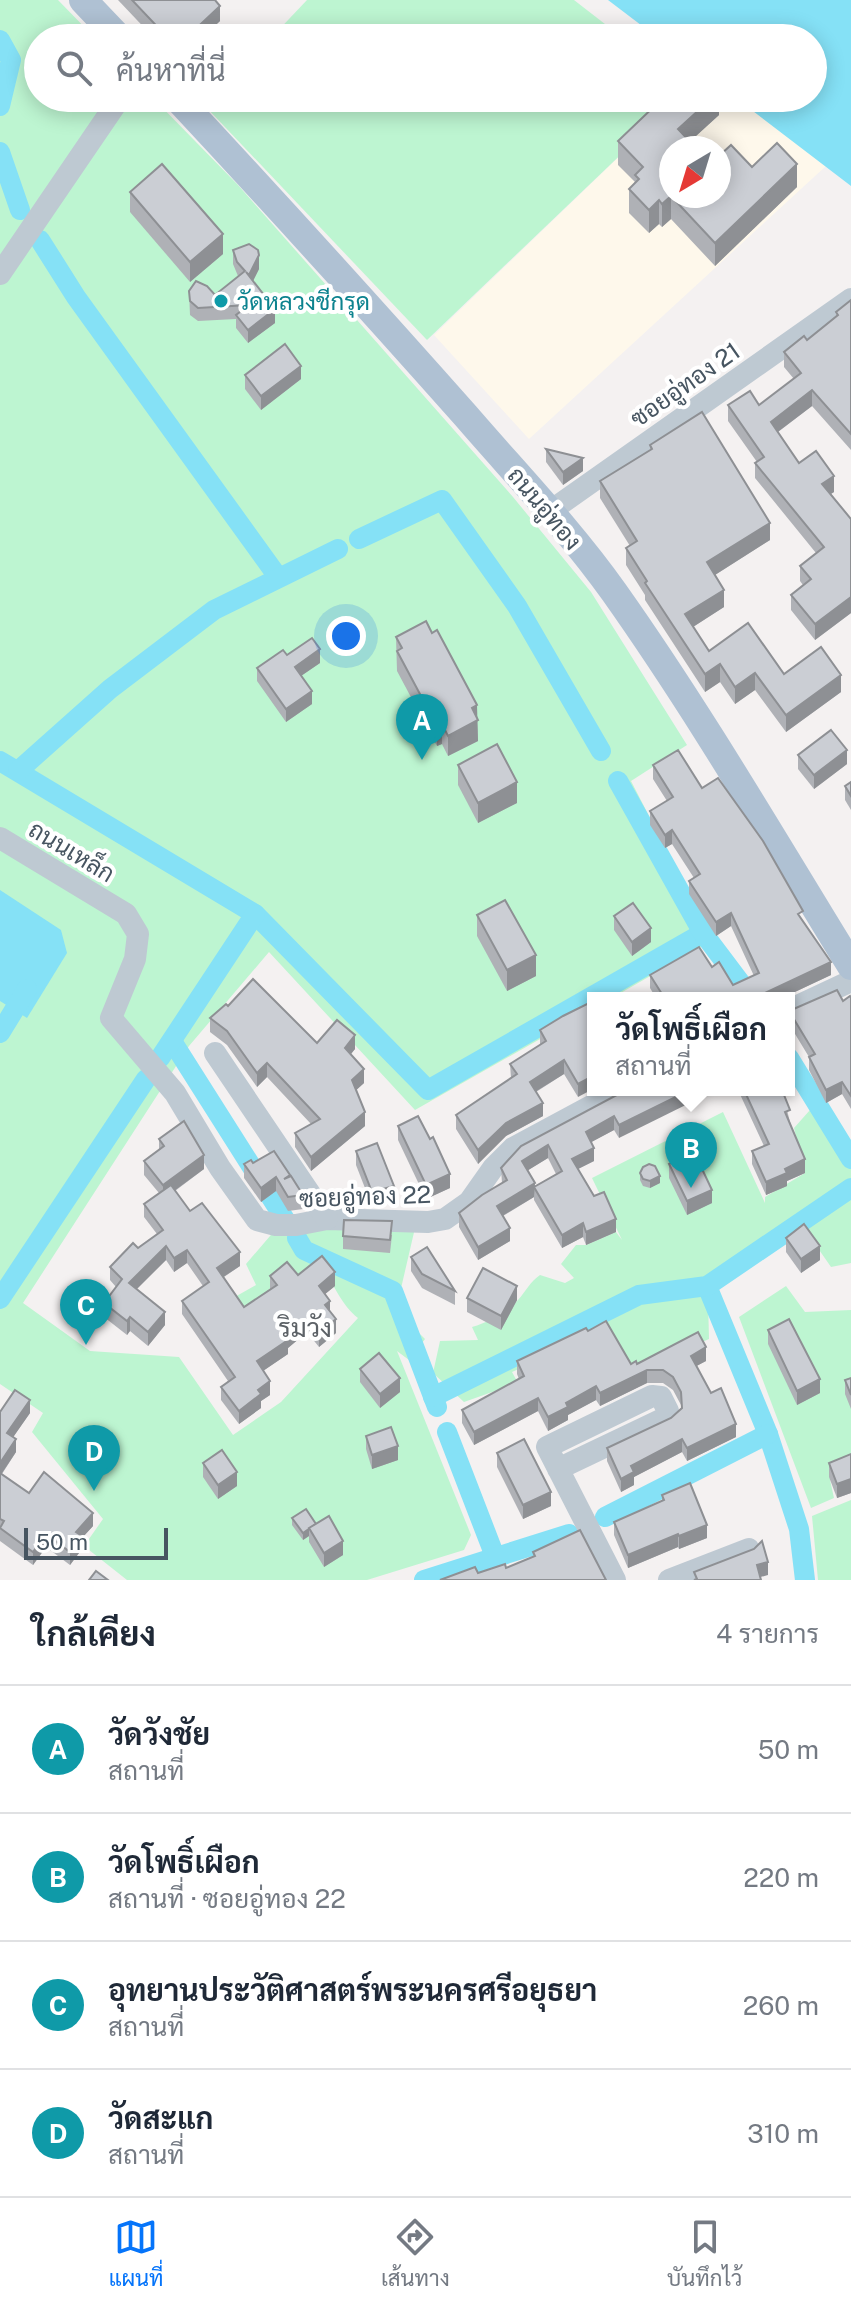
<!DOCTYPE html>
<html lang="th">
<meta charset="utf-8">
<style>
:root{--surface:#fff;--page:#f6f6f7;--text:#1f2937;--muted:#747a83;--line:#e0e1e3;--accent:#0574fa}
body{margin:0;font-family:"Public Sans",Sarabun,sans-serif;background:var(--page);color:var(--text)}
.compass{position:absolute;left:659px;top:136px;width:72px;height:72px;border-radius:50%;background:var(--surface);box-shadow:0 4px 20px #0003;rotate:218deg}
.scale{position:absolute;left:24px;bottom:20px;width:144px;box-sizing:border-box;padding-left:8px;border:4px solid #475561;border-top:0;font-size:22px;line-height:28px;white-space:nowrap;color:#475561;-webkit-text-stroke:6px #fff;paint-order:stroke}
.you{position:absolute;left:346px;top:636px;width:28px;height:28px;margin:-20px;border:6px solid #fff;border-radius:50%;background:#1a73e8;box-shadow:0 0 0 12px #1a73e833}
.badge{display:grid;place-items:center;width:52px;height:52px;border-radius:50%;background:var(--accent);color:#fff;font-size:26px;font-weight:700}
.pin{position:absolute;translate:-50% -66px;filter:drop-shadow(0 2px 4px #0008)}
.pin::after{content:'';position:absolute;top:42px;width:28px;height:24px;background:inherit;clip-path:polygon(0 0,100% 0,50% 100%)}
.popup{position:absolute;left:587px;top:992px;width:208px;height:104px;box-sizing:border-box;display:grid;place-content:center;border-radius:0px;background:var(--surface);filter:drop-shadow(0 2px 6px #0005);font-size:26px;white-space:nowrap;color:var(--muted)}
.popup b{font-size:30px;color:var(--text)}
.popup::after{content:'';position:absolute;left:50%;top:100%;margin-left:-16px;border:16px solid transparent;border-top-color:var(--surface)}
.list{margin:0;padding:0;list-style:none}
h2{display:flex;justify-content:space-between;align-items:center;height:104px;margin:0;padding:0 32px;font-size:34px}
h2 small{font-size:26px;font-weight:400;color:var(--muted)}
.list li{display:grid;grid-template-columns:52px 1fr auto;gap:24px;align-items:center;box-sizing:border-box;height:128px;padding:0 32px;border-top:2px solid var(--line)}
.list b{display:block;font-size:30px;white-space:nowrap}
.list p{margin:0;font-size:26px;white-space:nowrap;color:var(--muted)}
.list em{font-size:26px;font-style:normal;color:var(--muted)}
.icon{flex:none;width:44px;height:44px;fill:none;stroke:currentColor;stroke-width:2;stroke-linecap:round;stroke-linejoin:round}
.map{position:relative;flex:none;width:851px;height:1580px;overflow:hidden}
.search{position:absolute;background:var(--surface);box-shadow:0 4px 20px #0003;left:24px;right:24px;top:24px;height:88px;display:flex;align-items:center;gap:20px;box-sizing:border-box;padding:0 28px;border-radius:44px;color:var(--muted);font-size:30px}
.sheet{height:616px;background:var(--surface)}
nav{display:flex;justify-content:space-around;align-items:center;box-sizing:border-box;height:112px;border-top:2px solid var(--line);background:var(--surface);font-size:22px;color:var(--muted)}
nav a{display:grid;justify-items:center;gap:4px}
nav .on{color:var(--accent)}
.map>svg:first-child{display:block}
.commercial{fill:#fef8eb;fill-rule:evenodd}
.green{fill:#bdf5d1}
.water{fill:#85e1f6}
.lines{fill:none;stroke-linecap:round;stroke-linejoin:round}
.canal{stroke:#85e1f6;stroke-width:20}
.minor{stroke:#bec9d2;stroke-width:22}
.major{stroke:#afc1d3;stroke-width:28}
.wall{fill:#afb1b6;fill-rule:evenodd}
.shaded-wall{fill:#8e9094}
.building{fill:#cbced4;stroke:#8e9094;stroke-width:2}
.culture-dot{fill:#0f9aa8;stroke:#fff;stroke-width:3}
.labels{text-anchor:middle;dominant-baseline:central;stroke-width:8;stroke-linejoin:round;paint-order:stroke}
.culture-label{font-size:24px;fill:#0d838f;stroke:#fff;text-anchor:start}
.street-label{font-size:24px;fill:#475561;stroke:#fff}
.neighbourhood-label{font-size:26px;fill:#5d6267;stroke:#fff}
</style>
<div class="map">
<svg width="851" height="1580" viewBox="0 0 851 1580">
<rect width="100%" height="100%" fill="#f4f1f1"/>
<path class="commercial" d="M 680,98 L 736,98 L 826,166 L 529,439 L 434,335 ZM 671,148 L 719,148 L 719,196 L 671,196 Z"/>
<g class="green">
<path d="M 0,0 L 58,0 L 95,38 L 38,38 L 38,98 L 153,98 L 238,185 L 513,497 L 591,592 L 687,745 L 631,781 L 713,940 L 612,998 L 593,998 L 593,1009 L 415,1110 L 269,952 L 189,1046 L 23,1303 L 90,1351 L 179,1357 L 233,1435 L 281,1402 L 358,1318 C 341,1305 336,1286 322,1270 L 242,1313 L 233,1298 L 256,1285 L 246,1264 L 276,1229 L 415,1228 L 396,1310 L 425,1339 L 409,1360 L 397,1351 L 471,1535 L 464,1550 L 367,1580 L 127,1580 L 84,1546 L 103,1519 L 32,1432 L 43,1413 L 0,1384 Z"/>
<polygon points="307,0 574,0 623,38 271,38"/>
<polygon points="215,98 680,98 427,340 206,107"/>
<path d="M 810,1110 L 851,1156 L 851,1263 L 831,1267 L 806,1231 L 745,1270 L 714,1272 L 708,1299 L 709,1339 L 631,1374 L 605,1331 L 512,1372 L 518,1383 L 464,1402 L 433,1373 L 440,1341 L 478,1340 L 472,1327 C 489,1322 506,1313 518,1300 C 526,1291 530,1282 540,1275 L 565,1283 L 574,1278 L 561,1264 L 576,1245 L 586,1245 L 616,1232 L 622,1240 L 592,1178 L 723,1112 L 765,1203 L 765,1197 L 805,1173 L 794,1128 Z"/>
<polygon points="786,1286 805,1312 851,1310 851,1455 830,1480 834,1498 811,1508 739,1317"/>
<polygon points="851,1500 851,1580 818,1580 812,1516"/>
</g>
<g class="water">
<polygon points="608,0 851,0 851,186 736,98 813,98 813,38 658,38"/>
<polygon points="0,890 61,930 67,953 27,1018 0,1001"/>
</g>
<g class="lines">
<g class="canal">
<polyline points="0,40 11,60 0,106"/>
<polyline points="0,152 20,210"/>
<polyline points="40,240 76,297 278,577"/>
<polyline points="359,539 442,500 517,606 601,751"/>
<polyline points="0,761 255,914 428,1090 703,933"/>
<polyline points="18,771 110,689 214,610 338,549"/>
<polyline points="618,781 703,933 752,998"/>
<polyline points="0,1033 27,989"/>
<polyline points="172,1041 286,1221"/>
<polyline points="160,1058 255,914"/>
<polyline points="789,1058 851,1159"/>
<polyline points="297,1238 304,1250 393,1291 437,1407"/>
<polyline points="707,1286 768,1434 799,1529 805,1580"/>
<polyline points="0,1299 146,1079"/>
<polyline points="433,1397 639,1295 707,1286 851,1188"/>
<polyline points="447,1432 496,1559"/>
<polyline points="605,1517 768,1434"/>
<polyline points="424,1580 569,1534"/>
</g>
<g class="minor">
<polyline points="0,274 120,98"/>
<polyline points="549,512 851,299"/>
<polyline points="0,838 126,914 138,934 135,959 111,1018 175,1093 220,1168 257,1220 276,1225 296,1225 327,1219 428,1222 445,1219 469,1202 493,1168 513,1148 621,1090"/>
<polyline points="789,1010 851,981"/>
<polyline points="215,1053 327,1219"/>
<polyline points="558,1469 665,1418 668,1411 661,1397 652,1396 547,1447 615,1580"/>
<polyline points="669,1580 749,1549"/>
</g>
<g class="major">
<polyline points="83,0 119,38"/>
<path d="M 177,98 C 275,203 371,309 466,416 C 516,474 570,530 614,592 C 699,712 774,841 851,966"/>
</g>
</g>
<g class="wall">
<polygon points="118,0 215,0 220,21 202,38 154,38"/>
<polygon points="719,98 719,115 690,141 671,196 752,167 797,187 715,266 671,219 662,227 659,224 649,233 629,213 629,189 635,182 618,165 618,141"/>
<polygon points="130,192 223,254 190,282 130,212"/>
<polygon points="233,250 259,269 253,281 275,323 248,343 236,328 236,319 198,321 190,315 189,291 215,295 238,276 233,264"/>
<polygon points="851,300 851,450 812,406 778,432 799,463 834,492 831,494 851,519 851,613 815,640 791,610 791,595 803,585 800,581 800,566 816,553 755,478 755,463 757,462 728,421 728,405 759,405 794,379 784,367 784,352 807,340 836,316 836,312"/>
<polygon points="245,375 301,379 261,410 245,389"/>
<polygon points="650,445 770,540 715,575 724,607 693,627 709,651 841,692 786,732 755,690 735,704 720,682 705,692 645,600 645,595 626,565 626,548 630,546 600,498 600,481 650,450"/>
<polygon points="546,449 583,471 563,485 546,462"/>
<polygon points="396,637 477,717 478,741 448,756 442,744 437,746 397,671"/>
<polygon points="320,663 301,676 312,704 286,722 257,681 257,668"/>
<polygon points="798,755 847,764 814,789 798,769"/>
<polygon points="458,765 517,803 478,823 458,785"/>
<polygon points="653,765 702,788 803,921 831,975 782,998 656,998 650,988 650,975 712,967 733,985 754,976 731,926 716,936 689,894 689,881 694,878 672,844 665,848 650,825 650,811 667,801 653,779"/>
<polygon points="851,782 851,810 845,800 845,786"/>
<polygon points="477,915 536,976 507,991 477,936"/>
<polygon points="614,916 651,942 632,956 614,930"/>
<polygon points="851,998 851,1109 842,1094 826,1103 809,1070 809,1057 789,1024 789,1011 843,1001"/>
<polygon points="591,1002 578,1097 564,1074 536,1092 543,1116 506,1136 478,1164 456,1129 456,1115 511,1078 510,1064 540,1045 540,1030"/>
<polygon points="228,1006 317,1043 355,1049 351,1054 364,1083 356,1090 365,1126 311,1171 295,1147 295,1133 311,1124 267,1077 257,1087 227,1045 210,1032 210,1018"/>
<path d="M 626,1090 L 619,1138 L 614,1130 L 591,1142 L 594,1161 L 578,1169 L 616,1232 L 586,1245 L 583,1237 L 562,1248 L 534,1200 L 534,1197 L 503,1216 L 510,1241 L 478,1260 L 459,1227 L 459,1213 L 502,1183 L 501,1168 ZM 548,1158 L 556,1174 L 535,1186 L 528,1170 Z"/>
<polygon points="738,1090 782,1090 790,1122 805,1173 787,1181 787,1186 766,1195 752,1164 752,1151 764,1146"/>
<polygon points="398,1126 430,1139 450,1188 426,1199 398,1140"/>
<polygon points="159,1139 204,1169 175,1191 190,1211 240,1266 224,1277 244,1307 270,1289 270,1276 298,1275 335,1286 325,1294 336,1333 319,1347 307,1332 288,1348 288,1354 263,1371 270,1395 261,1401 261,1408 239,1424 221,1400 221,1387 228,1381 182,1314 182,1301 203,1286 187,1263 174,1272 166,1260 136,1289 165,1325 148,1346 130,1331 127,1335 104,1317 104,1303 116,1287 110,1280 110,1267 157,1234 144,1217 144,1204 159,1193 144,1175 144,1161 159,1150"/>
<polygon points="356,1151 394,1200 372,1206 356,1165"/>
<polygon points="253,1163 290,1177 303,1195 303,1209 288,1211 276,1191 261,1202 244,1178 244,1164"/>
<polygon points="669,1164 712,1203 687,1215 669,1178"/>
<polygon points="640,1173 660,1183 650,1188 643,1186 640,1180"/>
<polygon points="392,1235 390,1253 343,1249 343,1236"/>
<polygon points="786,1238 820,1260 801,1273 786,1252"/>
<polygon points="411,1257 455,1291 455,1305 422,1288 411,1271"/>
<polygon points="467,1298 517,1300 501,1330 467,1312"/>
<polygon points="64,1303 101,1316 86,1335 64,1317"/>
<polygon points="768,1330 820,1393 797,1405 768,1344"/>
<polygon points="588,1331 631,1364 706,1361 696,1366 736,1437 687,1461 682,1452 634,1477 634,1485 621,1492 607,1461 607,1448 671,1418 681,1409 681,1405 673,1390 663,1383 647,1383 600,1406 596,1400 568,1415 568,1420 548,1431 538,1411 474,1445 462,1423 462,1410 519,1379 517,1374 517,1361"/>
<polygon points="360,1369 400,1392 380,1408 360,1382"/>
<polygon points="851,1378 851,1409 845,1394 845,1380"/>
<polygon points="0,1412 30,1413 13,1437 16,1452 2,1474 29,1493 93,1526 82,1538 82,1549 70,1565 46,1547 33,1565 0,1541"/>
<polygon points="366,1436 398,1460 372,1469 366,1449"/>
<polygon points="497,1453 551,1506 523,1519 497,1467"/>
<polygon points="851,1454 851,1493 837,1498 829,1477 829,1463"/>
<polygon points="203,1463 237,1486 218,1499 203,1477"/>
<polygon points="662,1495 707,1538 679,1549 678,1547 628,1568 614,1535 614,1522 662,1501"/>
<polygon points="292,1518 316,1524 343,1555 324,1567 309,1542 309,1536 303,1540 292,1525"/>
</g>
<g class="shaded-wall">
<polygon points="220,6 220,21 202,38 186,38"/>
<polygon points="712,98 719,98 719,115 683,148 678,129"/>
<polygon points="797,164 797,187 715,266 715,243"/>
<polygon points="671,196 671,219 662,227 662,204"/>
<polygon points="659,200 659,224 649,233 649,210"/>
<polygon points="223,234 223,254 190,282 190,262"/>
<polygon points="259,255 259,269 249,289 249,275"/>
<polygon points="275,309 275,323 248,343 248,330"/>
<polygon points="301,366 301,379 261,410 261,396"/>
<polygon points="812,390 812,406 771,437 771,422"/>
<polygon points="583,458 583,471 563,485 563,472"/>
<polygon points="834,476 834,492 822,499 822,484"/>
<polygon points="770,523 770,540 707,580 707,562"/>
<polygon points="724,590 724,607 685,632 685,614"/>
<polygon points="851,597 851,613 815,640 815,624"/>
<polygon points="320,649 320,663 295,680 295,667"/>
<polygon points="720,664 720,682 705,692 705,674"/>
<polygon points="755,673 755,690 735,704 735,687"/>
<polygon points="841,675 841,692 786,732 786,715"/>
<polygon points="312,691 312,704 286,722 286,709"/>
<polygon points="477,705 478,741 448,756 448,736 472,708"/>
<polygon points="442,724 442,744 437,746 437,726"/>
<polygon points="847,750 847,764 814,789 814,775"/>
<polygon points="517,782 517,803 478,823 478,803"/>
<polygon points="672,830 672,844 665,848 665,835"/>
<polygon points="731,913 731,926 716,936 716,922"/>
<polygon points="651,928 651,942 632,956 632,942"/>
<polygon points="536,955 536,976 507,991 507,970"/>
<polygon points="831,962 831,975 782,998 754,998"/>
<polygon points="355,1035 355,1049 345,1061 345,1048"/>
<polygon points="564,1060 564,1074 530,1095 530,1082"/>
<polygon points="267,1063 267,1077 257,1087 257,1073"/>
<polygon points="364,1069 364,1083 352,1094 352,1080"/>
<polygon points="593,1076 593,1089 578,1097 578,1084"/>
<polygon points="842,1082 842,1094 826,1103 826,1090"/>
<polygon points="690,1090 716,1090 619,1138 619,1125"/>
<polygon points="543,1103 543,1116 506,1136 478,1164 478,1150 506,1123"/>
<polygon points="365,1112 365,1126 311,1171 311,1157"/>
<polygon points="614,1116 614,1130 586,1145 586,1132"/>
<polygon points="548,1145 548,1158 522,1174 522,1161"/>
<polygon points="594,1148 594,1161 572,1172 572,1159"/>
<polygon points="204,1155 204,1169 163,1199 163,1185"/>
<polygon points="805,1159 805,1173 787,1181 787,1186 766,1195 766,1182 785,1169"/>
<polygon points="450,1174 450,1188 426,1199 426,1185"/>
<polygon points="660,1176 660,1183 650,1188 650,1181"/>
<polygon points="276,1177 276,1191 261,1202 261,1188"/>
<polygon points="535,1183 534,1197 497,1219 497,1206"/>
<polygon points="394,1186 394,1200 372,1206 372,1192"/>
<polygon points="712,1190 712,1203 687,1215 687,1201"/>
<polygon points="616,1219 616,1232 586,1245 586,1232"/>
<polygon points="583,1223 583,1237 562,1248 562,1235"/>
<polygon points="510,1228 510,1241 478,1260 478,1247"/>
<polygon points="166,1246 166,1260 129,1297 129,1283"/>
<polygon points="820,1246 820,1260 801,1273 801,1259"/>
<polygon points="187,1250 187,1263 174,1272 174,1258"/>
<polygon points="240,1252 240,1266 217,1281 217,1268"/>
<polygon points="335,1272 335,1286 319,1299 319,1286"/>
<polygon points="517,1286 517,1300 501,1330 501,1316"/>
<polygon points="330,1301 330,1314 325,1305"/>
<polygon points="101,1303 101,1316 86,1335 86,1321"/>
<polygon points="165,1312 165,1325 148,1346 148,1332"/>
<polygon points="130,1317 130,1331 127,1335 127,1321"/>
<polygon points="307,1319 307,1332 288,1348 288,1354 257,1375 257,1361"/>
<polygon points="336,1319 336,1333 319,1347 319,1333"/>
<polygon points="706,1347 706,1361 691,1369 691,1356"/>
<polygon points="647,1370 647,1383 600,1406 600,1393"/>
<polygon points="400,1378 400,1392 380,1408 380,1394"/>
<polygon points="820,1379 820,1393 797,1405 797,1391"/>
<polygon points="270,1381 270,1395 261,1401 261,1408 239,1424 239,1411 258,1390"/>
<polygon points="596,1386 596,1400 568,1415 568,1420 548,1431 548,1417 566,1403"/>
<polygon points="538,1398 538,1411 474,1445 474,1432"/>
<polygon points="30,1400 30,1413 7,1446 7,1433"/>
<polygon points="736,1424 736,1437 687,1461 687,1448"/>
<polygon points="16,1439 16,1452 0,1476 0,1463"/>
<polygon points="682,1439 682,1452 634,1477 634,1485 621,1492 621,1479 631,1466"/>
<polygon points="398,1446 398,1460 372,1469 372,1455"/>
<polygon points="237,1472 237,1486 218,1499 218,1485"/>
<polygon points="851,1479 851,1493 837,1498 837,1484"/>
<polygon points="551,1492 551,1506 523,1519 523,1505"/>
<polygon points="93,1513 93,1526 82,1538 82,1549 70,1565 70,1552 76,1532"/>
<polygon points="707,1525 707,1538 679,1549 679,1536"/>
<polygon points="309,1529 309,1536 303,1540 303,1533"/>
<polygon points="46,1534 46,1547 33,1565 33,1552"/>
<polygon points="678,1534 678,1547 628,1568 628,1555"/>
<polygon points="343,1541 343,1555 324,1567 324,1553"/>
<polygon points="768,1562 768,1575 757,1578 757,1565"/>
</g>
<g class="building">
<polygon points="132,0 215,0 220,6 186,38 168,38"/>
<polygon points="663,98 712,98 678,129 696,148 671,148 671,196 662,204 659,200 649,210 629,189 639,179 635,175 643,167 618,141"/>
<polygon points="777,143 797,164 715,243 671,196 719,196 719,156 731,145 752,167"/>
<polygon points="162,164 223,234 190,262 130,192"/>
<polygon points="249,244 258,250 259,255 249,275 246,272 275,309 248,330 236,315 249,305 198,308 190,301 189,291 196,281 207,286 215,295 245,271 237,262 233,250"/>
<polygon points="851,300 851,434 812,390 771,422 799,463 816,451 834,476 822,484 851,519 851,597 815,624 791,595 811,579 800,566 824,547 755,463 764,457 728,405 750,391 759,405 801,373 784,352 804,336 807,340 838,315 836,312"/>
<polygon points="285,344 301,366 261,396 245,375"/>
<polygon points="702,412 770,523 707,562 724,590 685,614 709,651 748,623 784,674 821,647 841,675 786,715 755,673 735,687 720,664 705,674 645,583 647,581 626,548 637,541 600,481 652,449 650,445"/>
<polygon points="546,449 583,458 563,472"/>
<polygon points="426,621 432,633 437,630 477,705 472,708 478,720 448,736 442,724 437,726 397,651 402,648 396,637"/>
<polygon points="312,638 320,649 295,667 312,691 286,709 257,668 283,650 287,655"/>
<polygon points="831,730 847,750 814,775 798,755"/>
<polygon points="497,744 517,782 478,803 458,765"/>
<polygon points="678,750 702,788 718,778 763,841 803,911 798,914 831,962 754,998 659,998 658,996 662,994 650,975 699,947 712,967 719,962 733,985 759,973 731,913 716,922 689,881 700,874 672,830 665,835 650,811 673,797 653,765"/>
<polygon points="851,782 851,796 845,786"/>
<polygon points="505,900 536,955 507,970 477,915"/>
<polygon points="633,903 651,928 632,942 614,916"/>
<polygon points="253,979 317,1043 337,1020 355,1035 345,1048 364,1069 352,1080 365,1112 311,1157 295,1133 320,1119 267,1063 257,1073 227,1031 210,1018 226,1004 228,1006"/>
<polygon points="837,990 843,1001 850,996 851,998 851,1096 842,1082 826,1090 809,1057 815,1054 789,1011"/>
<polygon points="591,1002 593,1006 593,1076 578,1084 564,1060 530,1082 543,1103 506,1123 478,1150 456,1115 517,1074 510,1064 546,1041 540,1030 563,1016"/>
<polygon points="626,1090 690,1090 619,1125 614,1116 586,1132 594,1148 572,1159 594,1196 604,1192 616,1219 586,1232 583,1223 562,1235 534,1187 562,1171 548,1145 522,1161 535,1183 497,1206 510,1228 478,1247 459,1213 482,1195 507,1180 501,1168 521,1146"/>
<polygon points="744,1090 782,1090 790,1110 785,1112 805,1159 785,1169 787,1173 766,1182 752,1151 769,1144"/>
<polygon points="418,1116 430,1139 433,1137 450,1174 426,1185 398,1126"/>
<polygon points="184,1121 204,1155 163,1185 144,1161 164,1146 159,1139"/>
<polygon points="377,1143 394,1186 372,1192 356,1151"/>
<polygon points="274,1151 290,1175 284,1179 291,1176 303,1195 288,1197 276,1177 261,1188 244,1164 251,1160 253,1163"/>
<polygon points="694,1152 712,1190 687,1201 669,1164"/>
<polygon points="649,1164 655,1166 660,1176 650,1181 643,1179 640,1173 643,1167"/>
<polygon points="171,1185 190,1211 202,1203 240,1252 217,1268 244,1307 277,1285 270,1276 287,1262 298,1275 322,1256 335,1272 319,1286 330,1301 325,1305 336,1319 319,1333 307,1319 285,1336 288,1340 257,1361 270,1381 258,1390 261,1394 239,1411 221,1387 235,1377 182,1301 209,1282 187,1250 174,1258 166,1246 129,1283 165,1312 148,1332 130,1317 127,1321 104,1303 122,1279 110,1267 133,1243 138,1248 163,1230 144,1204"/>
<polygon points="344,1220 392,1221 390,1240 343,1236"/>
<polygon points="804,1224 820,1246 801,1259 786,1238"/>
<polygon points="427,1247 455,1291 422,1274 411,1257"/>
<polygon points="483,1268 517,1286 501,1316 467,1298"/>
<polygon points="79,1285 101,1303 86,1321 64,1303"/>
<polygon points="789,1319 820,1379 797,1391 768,1330"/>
<polygon points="606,1321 631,1364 636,1361 637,1364 698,1332 706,1347 691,1356 711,1393 721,1388 736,1424 687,1448 682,1439 631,1466 634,1472 621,1479 607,1448 671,1418 682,1408 681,1392 673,1377 663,1370 647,1370 600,1393 596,1386 566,1403 568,1407 548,1417 538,1398 474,1432 462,1410 524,1376 517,1361 586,1328 588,1331"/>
<polygon points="379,1353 400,1378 380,1394 360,1369"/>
<polygon points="851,1378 851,1395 845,1380"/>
<polygon points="15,1390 30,1400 7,1433 16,1439 0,1463 0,1412"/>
<polygon points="391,1427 398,1446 372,1455 366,1436"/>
<polygon points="524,1439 551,1492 523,1505 497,1453"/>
<polygon points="222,1450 237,1472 218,1485 203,1463"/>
<polygon points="851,1454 851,1479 837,1484 829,1463"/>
<polygon points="44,1472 93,1513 76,1532 82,1536 70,1552 46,1534 33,1552 0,1528 4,1521 0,1519 0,1473 29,1493"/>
<polygon points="690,1483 707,1525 679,1536 678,1534 628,1555 614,1522 664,1500 662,1495"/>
<polygon points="306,1509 316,1524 303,1533 292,1518"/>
<polygon points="329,1516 343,1541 324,1553 309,1528"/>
<polygon points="580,1530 606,1580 440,1580 475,1567 478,1573 505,1564 506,1568 535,1556 533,1552"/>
<polygon points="762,1541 768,1562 757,1565 761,1580 694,1580 697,1579 694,1572 754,1549"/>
<polygon points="96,1571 108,1580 89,1580"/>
</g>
<circle class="culture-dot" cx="221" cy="301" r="8"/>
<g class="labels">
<g class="culture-label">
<text x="237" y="301">วัดหลวงชีกรุด</text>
</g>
<g class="street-label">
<text transform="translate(685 384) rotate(-35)">ซอยอู่ทอง 21</text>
<text transform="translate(545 508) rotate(50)">ถนนอู่ทอง</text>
<text transform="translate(72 851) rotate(31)">ถนนเหล็ก</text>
<text transform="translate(365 1196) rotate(-2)">ซอยอู่ทอง 22</text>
</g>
<g class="neighbourhood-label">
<text x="305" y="1327">ริมวัง</text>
</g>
</g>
</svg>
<svg class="compass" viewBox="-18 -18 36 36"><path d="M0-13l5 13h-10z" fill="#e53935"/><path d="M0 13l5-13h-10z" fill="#747a83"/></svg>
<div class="scale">50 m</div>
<div class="you"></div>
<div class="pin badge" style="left:422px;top:760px;background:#0f9aa8">A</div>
<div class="pin badge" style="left:691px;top:1188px;background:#0f9aa8">B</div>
<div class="popup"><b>วัดโพธิ์เผือก</b>สถานที่</div>
<div class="pin badge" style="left:86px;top:1345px;background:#0f9aa8">C</div>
<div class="pin badge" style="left:94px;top:1491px;background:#0f9aa8">D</div>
<div class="search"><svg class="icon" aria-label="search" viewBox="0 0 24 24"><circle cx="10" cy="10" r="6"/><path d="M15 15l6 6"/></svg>ค้นหาที่นี่</div>
</div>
<section class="sheet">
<h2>ใกล้เคียง<small>4 รายการ</small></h2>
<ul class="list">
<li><span class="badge" style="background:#0f9aa8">A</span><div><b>วัดวังชัย</b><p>สถานที่</p></div><em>50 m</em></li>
<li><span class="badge" style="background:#0f9aa8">B</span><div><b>วัดโพธิ์เผือก</b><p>สถานที่ · ซอยอู่ทอง 22</p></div><em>220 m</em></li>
<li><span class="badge" style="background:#0f9aa8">C</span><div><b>อุทยานประวัติศาสตร์พระนครศรีอยุธยา</b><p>สถานที่</p></div><em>260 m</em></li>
<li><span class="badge" style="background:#0f9aa8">D</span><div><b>วัดสะแก</b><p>สถานที่</p></div><em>310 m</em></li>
</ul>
</section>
<nav>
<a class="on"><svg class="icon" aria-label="map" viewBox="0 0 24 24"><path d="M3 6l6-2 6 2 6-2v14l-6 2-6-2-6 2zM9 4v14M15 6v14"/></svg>แผนที่</a>
<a><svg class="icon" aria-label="directions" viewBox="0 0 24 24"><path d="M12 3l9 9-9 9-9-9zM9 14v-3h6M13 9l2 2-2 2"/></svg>เส้นทาง</a>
<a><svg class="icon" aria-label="saved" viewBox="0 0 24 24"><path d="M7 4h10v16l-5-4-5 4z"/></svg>บันทึกไว้</a>
</nav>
